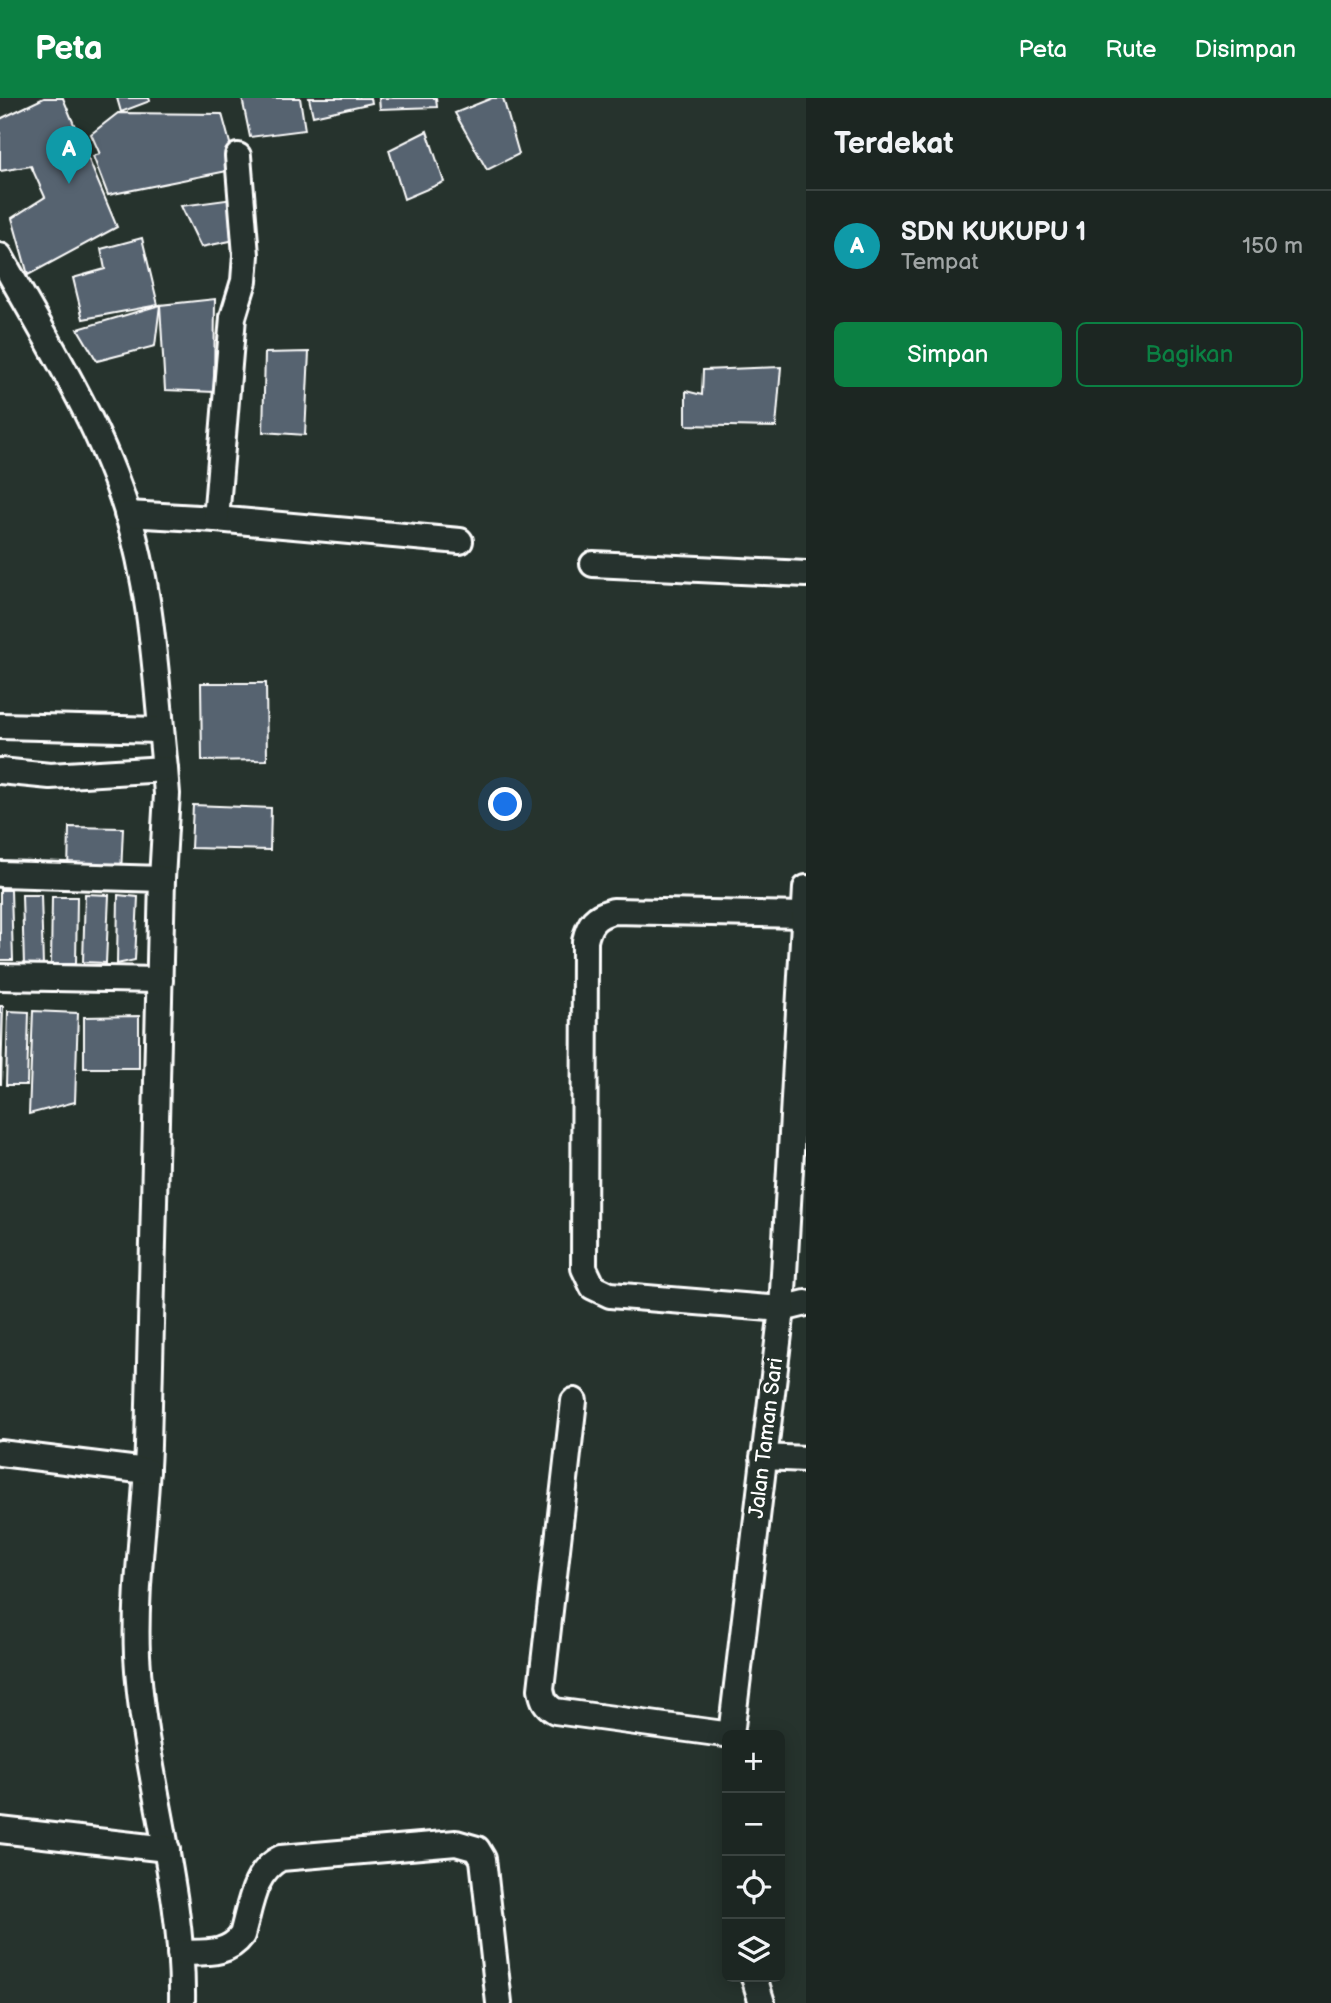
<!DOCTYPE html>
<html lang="id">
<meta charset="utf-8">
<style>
:root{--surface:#1c2622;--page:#252e2a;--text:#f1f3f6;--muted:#a0a5a5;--line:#3a4340;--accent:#0b8043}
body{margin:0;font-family:"Balsamiq Sans",sans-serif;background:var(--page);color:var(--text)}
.controls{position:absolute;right:21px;bottom:21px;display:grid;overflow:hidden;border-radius:10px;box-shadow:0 4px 18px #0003}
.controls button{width:63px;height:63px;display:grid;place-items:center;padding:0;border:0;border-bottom:2px solid var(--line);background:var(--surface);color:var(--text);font:35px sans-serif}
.you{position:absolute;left:506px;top:707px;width:24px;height:24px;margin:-18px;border:5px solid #fff;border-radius:50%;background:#1a73e8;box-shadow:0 0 0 10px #1a73e833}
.badge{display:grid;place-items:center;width:46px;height:46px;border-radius:50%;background:var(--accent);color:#fff;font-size:23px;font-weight:700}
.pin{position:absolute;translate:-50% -58px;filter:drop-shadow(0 2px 4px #0008)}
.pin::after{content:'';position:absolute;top:37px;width:24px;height:21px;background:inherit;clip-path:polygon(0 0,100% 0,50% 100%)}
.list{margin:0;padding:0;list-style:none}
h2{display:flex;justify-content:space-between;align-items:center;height:91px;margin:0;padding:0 28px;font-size:30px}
h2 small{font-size:23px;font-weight:400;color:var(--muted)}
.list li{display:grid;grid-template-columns:46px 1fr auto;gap:21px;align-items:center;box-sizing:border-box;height:112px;padding:0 28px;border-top:2px solid var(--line)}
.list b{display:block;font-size:26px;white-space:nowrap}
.list p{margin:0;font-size:23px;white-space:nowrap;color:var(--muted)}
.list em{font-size:23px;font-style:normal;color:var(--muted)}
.actions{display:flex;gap:14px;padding:21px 28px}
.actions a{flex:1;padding:16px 0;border:2px solid var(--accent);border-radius:10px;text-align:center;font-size:24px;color:var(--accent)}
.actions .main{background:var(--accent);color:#fff}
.icon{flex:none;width:38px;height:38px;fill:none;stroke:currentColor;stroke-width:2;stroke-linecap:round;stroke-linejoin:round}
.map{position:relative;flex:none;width:806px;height:1905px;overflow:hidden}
header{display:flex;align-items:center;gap:42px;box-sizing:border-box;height:98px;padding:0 35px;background:var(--accent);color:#fff}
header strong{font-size:33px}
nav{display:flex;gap:38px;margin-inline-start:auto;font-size:24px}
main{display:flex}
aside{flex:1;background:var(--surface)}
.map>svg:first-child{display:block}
.building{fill:#576370;stroke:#fff;stroke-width:2}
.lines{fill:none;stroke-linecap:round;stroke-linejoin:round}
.minor-casing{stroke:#fff;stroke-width:30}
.minor{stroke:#26332d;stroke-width:24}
.labels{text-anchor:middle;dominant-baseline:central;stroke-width:7;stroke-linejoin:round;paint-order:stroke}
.street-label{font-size:21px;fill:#fff;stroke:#26332d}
</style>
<header>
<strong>Peta</strong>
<nav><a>Peta</a><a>Rute</a><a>Disimpan</a></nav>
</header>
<main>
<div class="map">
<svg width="806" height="1905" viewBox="0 0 806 1905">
<rect width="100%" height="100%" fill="#26332d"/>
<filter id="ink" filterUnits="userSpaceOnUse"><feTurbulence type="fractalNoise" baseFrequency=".0143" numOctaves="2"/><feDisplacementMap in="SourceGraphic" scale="14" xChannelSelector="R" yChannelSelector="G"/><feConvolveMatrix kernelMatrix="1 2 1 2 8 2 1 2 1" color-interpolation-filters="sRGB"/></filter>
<g filter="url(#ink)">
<g class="building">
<polygon points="44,0 63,0 117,129 28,177 12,120 45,99 31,68 0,73 0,21"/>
<polygon points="117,0 149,0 150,3 121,14"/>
<polygon points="242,0 300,0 305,32 250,39"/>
<polygon points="309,0 371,0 372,5 313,18"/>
<polygon points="379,0 436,0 437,9 380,11"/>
<polygon points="492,0 503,0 519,56 487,72 455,15"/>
<polygon points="118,15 222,16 237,71 108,97 93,58 100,56 91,36"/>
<polygon points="427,33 444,84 404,101 389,52"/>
<polygon points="233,101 240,141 201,149 181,108"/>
<polygon points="142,140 158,207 83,221 73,180 105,171 101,151"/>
<polygon points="215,201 214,294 165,292 160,207"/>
<polygon points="160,207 155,248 97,263 78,231"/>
<polygon points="309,254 305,337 263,334 265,255"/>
<polygon points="781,269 776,329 686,327 686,293 702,297 703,272"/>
<polygon points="201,585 266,585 267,662 202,663"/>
<polygon points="193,707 271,710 270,752 191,750"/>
<polygon points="69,729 123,730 121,776 68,775"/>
<polygon points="0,792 11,792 13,862 0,862"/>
<polygon points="85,796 109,797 106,865 83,864"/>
<polygon points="22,797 41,797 43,868 24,868"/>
<polygon points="118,797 138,799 135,862 117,866"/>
<polygon points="52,799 77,799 76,866 51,866"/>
<polygon points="0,908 3,908 1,986 0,986"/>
<polygon points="8,913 29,914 27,987 6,987"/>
<polygon points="33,913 78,915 75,1004 29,1016"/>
<polygon points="139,918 139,970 84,970 84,919"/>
</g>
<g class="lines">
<defs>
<g id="minor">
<path d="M 0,158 C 46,241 99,323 127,414 C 153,497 156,586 165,671 L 167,696 L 162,781 C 157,970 153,1158 148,1347 C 146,1417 134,1487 137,1557 C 143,1674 184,1787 182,1905"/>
<polyline points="127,416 216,421 460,443"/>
<polyline points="216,421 233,219 244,183 246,157 238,58"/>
<polyline points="593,466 806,476"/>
<polyline points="0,628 161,632"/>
<polyline points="0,673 50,678 165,671"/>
<polyline points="0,776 162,781"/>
<path d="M 805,817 L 613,813 C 595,818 589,825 585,843 L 584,1170 L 593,1189 L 610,1197 L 782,1211 L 806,1205"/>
<polyline points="0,879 160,882"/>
<path d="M 574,1303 L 541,1591 C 543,1602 545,1607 555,1613 L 731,1637"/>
<polyline points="0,1355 147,1373"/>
<polyline points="763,1359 806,1361"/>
<polyline points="731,1637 782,1211 806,790"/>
<polyline points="0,1732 167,1751"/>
<path d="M 180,1855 C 203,1854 227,1858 242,1837 C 250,1810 253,1773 281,1760 L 456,1745 L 477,1751 L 483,1761 L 499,1905"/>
<polyline points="754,1879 762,1905"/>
</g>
</defs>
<use href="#minor" class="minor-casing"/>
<use href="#minor" class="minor"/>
</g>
</g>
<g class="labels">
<g class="street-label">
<text transform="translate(766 1340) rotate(-83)">Jalan Taman Sari</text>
</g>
</g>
</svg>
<div class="controls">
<button>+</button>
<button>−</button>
<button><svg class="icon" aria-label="locate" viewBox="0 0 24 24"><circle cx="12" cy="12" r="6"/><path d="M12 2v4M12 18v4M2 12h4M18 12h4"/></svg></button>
<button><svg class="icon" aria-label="layers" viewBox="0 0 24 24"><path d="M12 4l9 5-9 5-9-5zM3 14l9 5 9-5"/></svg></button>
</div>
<div class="you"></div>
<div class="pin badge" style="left:69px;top:86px;background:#0f9aa8">A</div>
</div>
<aside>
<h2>Terdekat<small></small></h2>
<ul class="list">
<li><span class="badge" style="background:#0f9aa8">A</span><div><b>SDN KUKUPU 1</b><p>Tempat</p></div><em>150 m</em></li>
</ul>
<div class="actions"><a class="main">Simpan</a><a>Bagikan</a></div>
</aside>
</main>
